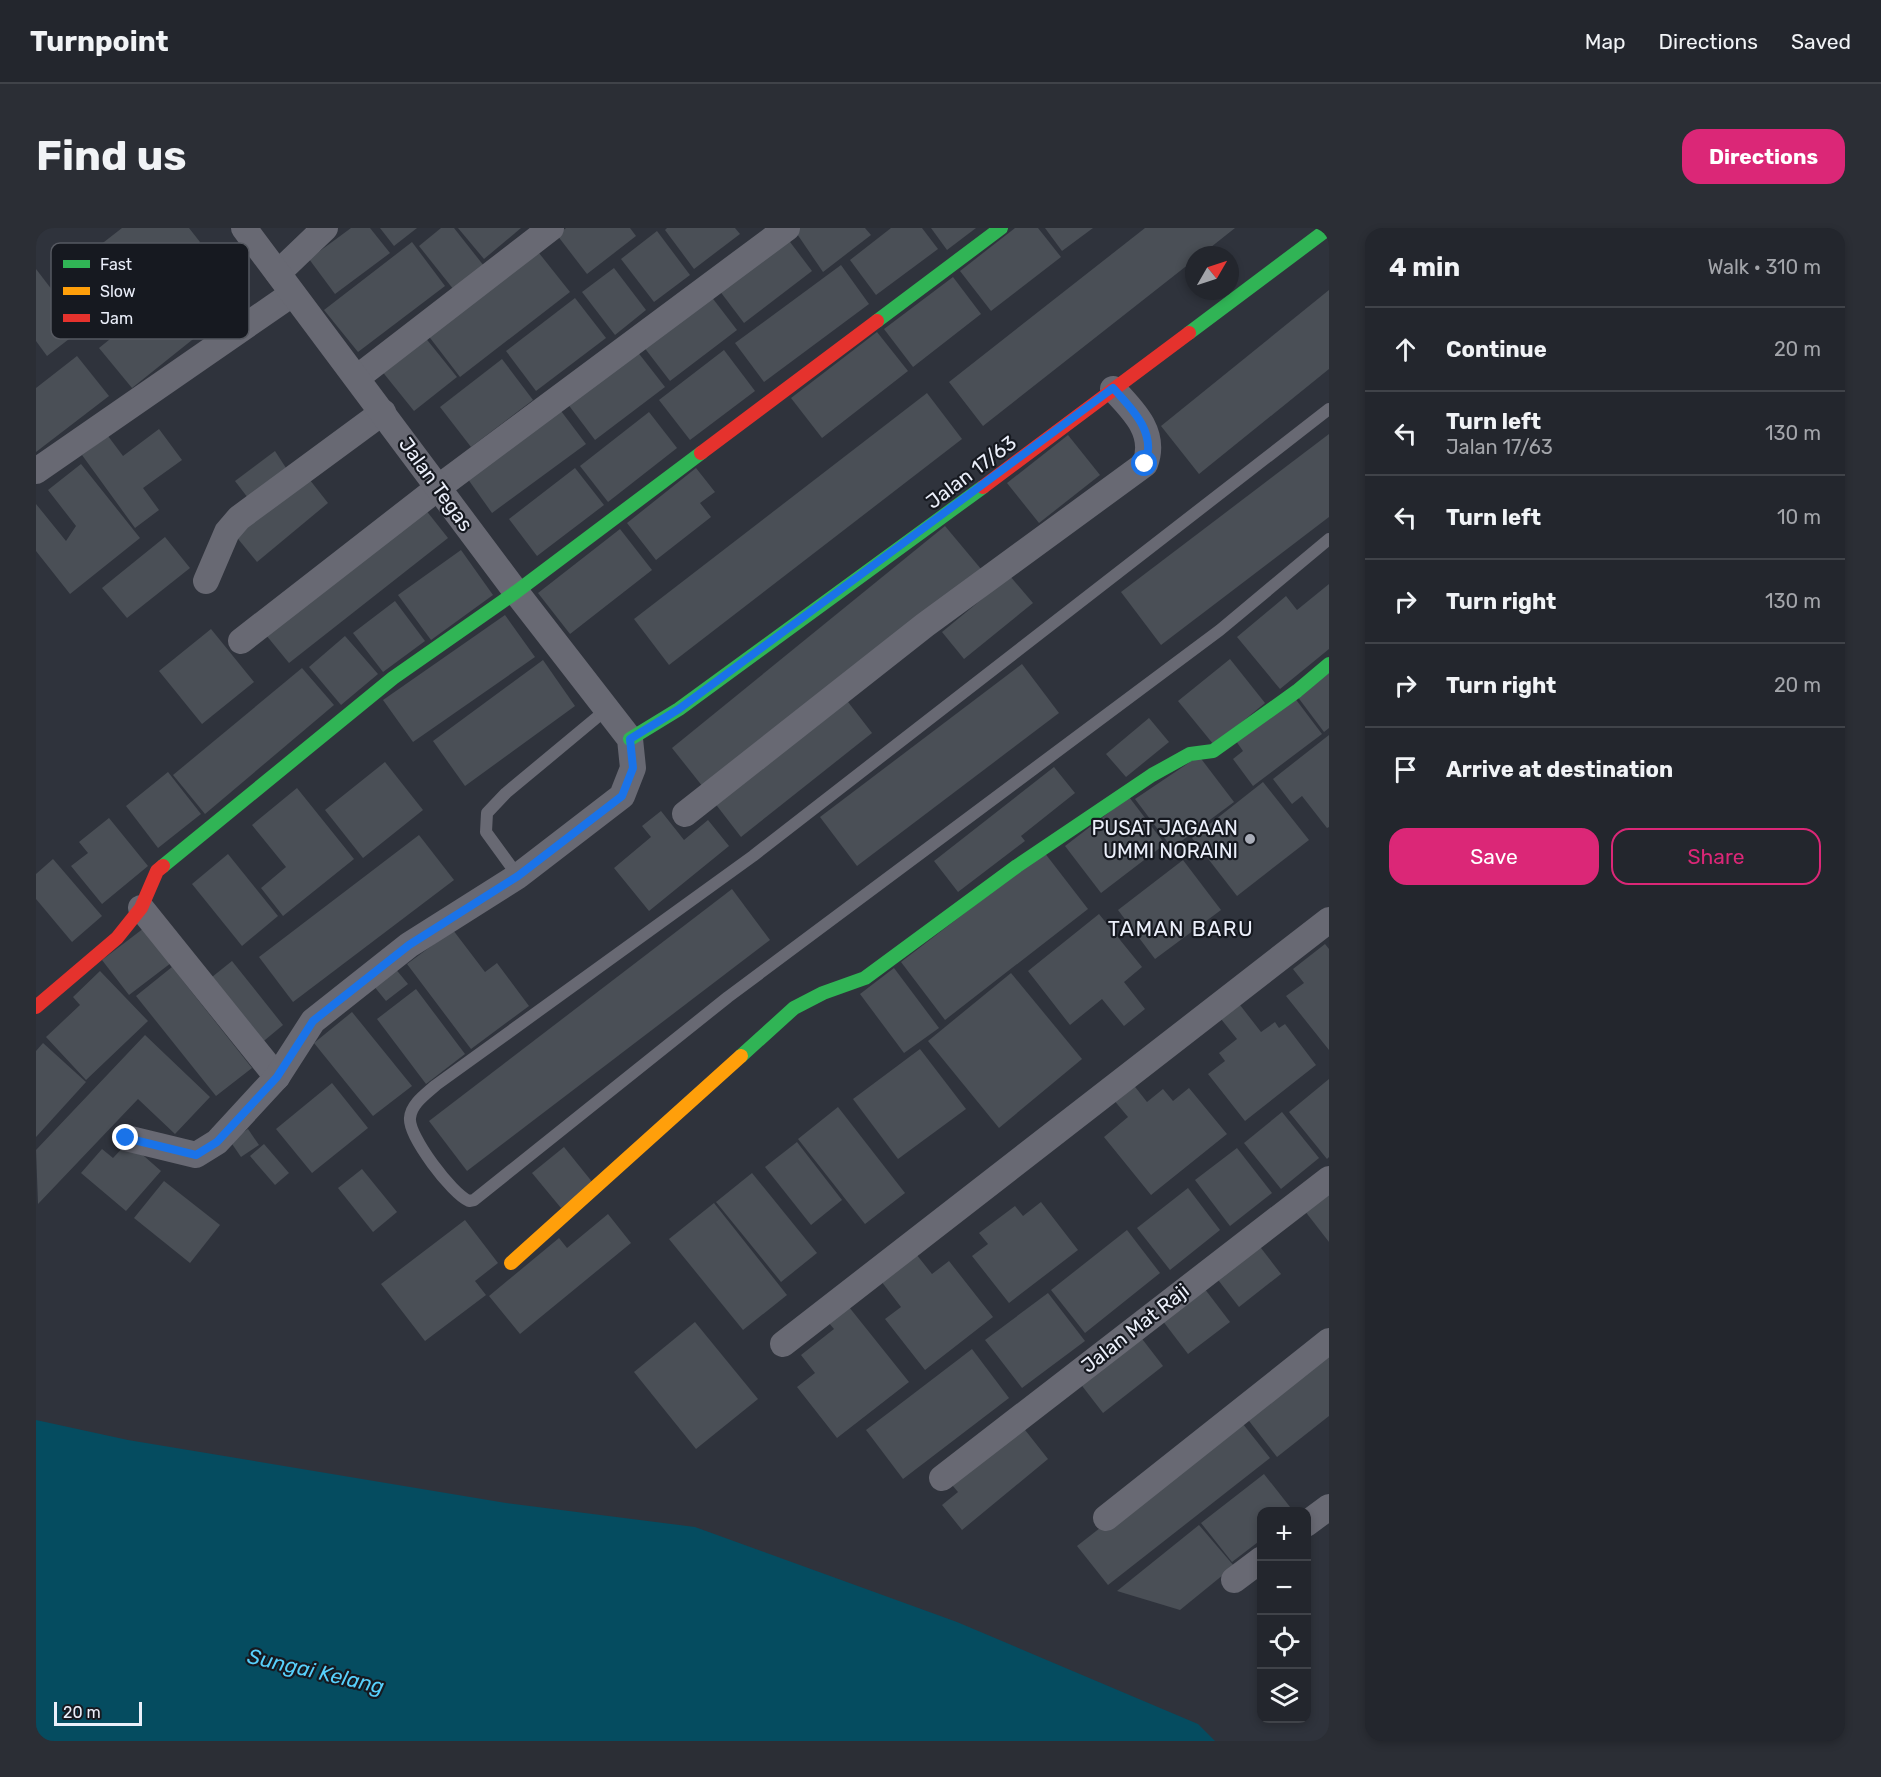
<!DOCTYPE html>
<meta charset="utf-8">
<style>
:root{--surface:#23262d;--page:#2b2e35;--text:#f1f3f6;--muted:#a3a5aa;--line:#404349;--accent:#db2777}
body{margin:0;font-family:Rubik,sans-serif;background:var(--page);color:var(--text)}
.controls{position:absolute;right:18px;bottom:18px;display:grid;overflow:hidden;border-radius:12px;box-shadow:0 3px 9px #0003}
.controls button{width:54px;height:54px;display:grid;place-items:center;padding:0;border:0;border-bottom:2px solid var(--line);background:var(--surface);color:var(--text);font:30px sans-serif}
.compass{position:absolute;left:1149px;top:18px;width:54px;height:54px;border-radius:50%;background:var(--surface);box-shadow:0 3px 9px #0003;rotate:51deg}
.scale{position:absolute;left:18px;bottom:15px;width:88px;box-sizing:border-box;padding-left:6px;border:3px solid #ebeffa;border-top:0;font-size:16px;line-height:21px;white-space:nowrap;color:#ebeffa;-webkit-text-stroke:4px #161920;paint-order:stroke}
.stop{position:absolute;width:18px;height:18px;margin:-14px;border:4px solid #1a73e8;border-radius:50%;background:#fff}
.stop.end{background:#1a73e8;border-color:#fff;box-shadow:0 2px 6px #0008}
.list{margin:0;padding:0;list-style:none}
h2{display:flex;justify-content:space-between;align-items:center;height:78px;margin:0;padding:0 24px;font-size:26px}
h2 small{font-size:20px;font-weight:400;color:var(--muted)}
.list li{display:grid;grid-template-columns:39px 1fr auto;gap:18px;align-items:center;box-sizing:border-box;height:84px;padding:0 24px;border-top:2px solid var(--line)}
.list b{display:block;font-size:22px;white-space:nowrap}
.list p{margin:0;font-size:20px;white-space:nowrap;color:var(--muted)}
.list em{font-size:20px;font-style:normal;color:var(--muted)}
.actions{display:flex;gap:12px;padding:18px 24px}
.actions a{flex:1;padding:14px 0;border:2px solid var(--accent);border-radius:18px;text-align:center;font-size:21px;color:var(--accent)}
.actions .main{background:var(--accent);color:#fff}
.icon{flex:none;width:33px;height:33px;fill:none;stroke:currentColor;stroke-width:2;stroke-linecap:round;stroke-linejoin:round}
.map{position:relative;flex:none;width:1293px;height:1513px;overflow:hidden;border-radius:18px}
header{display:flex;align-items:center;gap:36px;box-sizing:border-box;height:84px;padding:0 30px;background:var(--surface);border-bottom:2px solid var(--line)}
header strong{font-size:28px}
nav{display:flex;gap:33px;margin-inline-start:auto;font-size:21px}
.intro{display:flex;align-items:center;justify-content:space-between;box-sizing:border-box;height:144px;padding:0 36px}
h1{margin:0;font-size:42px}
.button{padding:15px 27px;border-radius:18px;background:var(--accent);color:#fff;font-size:21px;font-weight:700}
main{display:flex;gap:36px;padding:0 36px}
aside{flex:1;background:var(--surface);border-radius:18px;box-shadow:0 3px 9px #0003}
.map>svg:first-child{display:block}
.water{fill:#054c60}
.building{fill:#4a4f56}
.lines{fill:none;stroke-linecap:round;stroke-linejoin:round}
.lane{stroke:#686973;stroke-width:12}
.street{stroke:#686973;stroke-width:26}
.fast{stroke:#30b455;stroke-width:14}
.slow{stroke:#ff9f0a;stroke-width:14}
.jam{stroke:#e5322d;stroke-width:14}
.route{stroke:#1a73e8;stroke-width:8}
.poi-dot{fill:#a9adb8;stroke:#161920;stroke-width:2}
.labels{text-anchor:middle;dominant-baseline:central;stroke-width:4.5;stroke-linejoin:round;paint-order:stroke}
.street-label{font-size:20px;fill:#ebeffa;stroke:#161920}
.poi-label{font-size:20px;fill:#ebeffa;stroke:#161920;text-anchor:end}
.neighbourhood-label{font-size:21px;letter-spacing:1.5px;fill:#ebeffa;stroke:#161920}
.water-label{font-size:21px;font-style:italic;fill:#57d0fc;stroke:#161920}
.key{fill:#161920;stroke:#565961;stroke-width:1.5}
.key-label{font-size:16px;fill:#ebeffa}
</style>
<header>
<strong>Turnpoint</strong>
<nav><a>Map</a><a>Directions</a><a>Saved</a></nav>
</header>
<div class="intro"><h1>Find us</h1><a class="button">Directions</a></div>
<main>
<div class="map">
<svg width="1293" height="1513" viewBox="0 0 1293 1513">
<rect width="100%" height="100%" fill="#2f333c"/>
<polygon class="water" points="0,1192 92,1212 470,1275 659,1299 921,1394 1162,1496 1179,1513 0,1513"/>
<g class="building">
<polygon points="86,0 153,0 164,14 85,74 50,28"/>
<polygon points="315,0 334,0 354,25 299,66 273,31"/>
<polygon points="344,0 381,0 358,18"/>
<polygon points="405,0 418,0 448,38 418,62 383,18"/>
<polygon points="422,0 485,0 448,31"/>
<polygon points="530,0 594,0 600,8 551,46 521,7"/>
<polygon points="631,0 699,0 704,6 658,41 629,2"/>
<polygon points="757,0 829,0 835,7 787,44"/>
<polygon points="855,0 886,0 902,21 840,67 814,32"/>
<polygon points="895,0 940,0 911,22"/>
<polygon points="979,0 1002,0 1025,29 955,83 924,43"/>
<polygon points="1009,0 1057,0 1026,23"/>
<polygon points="1109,0 1199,0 1165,27 1158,27 1158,32 947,198 913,154"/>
<polygon points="621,3 654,47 618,74 585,31"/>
<polygon points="748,6 776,43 708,95 680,58"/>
<polygon points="376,14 409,58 322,124 288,82"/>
<polygon points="503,25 534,64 424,149 388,102"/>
<polygon points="173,31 206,72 96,160 63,120"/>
<polygon points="805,37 833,76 728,154 699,115"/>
<polygon points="578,40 610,82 579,107 546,64"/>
<polygon points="0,41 46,101 11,128 0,113"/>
<polygon points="917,49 945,86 877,139 848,101"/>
<polygon points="1293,62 1293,141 1163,246 1125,198"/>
<polygon points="671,63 701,102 634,153 604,114"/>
<polygon points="539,70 570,110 500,163 470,123"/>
<polygon points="841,104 872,143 786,210 755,170"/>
<polygon points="388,108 421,149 378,183 345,142"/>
<polygon points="597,118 629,159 559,212 528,171"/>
<polygon points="688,122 719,163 654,212 623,172"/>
<polygon points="41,128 73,168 0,224 0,160"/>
<polygon points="466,131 497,172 435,219 404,179"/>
<polygon points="891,165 926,211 633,437 598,391"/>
<polygon points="522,179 550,216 456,285 429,247"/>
<polygon points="613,184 641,220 572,274 544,238"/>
<polygon points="123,201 146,232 107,260 123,282 99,300 46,227 72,208 87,228"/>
<polygon points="1293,206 1293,289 1125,417 1085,364"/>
<polygon points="1032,207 1064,247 1003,295 971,255"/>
<polygon points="239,223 252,243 212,270 199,253"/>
<polygon points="45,236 104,310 34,366 0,323 0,276 30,313 40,298 12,262"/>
<polygon points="539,240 568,277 501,328 473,291"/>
<polygon points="660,240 679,264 664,275 675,289 620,332 591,295"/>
<polygon points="270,247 292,275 221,334 198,306"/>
<polygon points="389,281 412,310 253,435 230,407"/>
<polygon points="909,298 945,341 671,564 636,520"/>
<polygon points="584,301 616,342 534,406 502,365"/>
<polygon points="129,309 154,340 91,390 66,360"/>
<polygon points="425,322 457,367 395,412 362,367"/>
<polygon points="974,348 997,375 928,431 906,404"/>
<polygon points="1293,356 1293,421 1244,461 1201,409 1250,368 1261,382"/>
<polygon points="359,373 389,413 347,444 317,405"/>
<polygon points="469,387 499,429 377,514 347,472"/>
<polygon points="175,401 218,454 166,496 123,443"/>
<polygon points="309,408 342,446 305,477 273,439"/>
<polygon points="1194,431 1229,475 1178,517 1142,473"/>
<polygon points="507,432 539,478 429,558 397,513"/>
<polygon points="986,436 1023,485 821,638 784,589"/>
<polygon points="266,440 298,477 169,586 137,547"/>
<polygon points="1293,445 1293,500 1288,504 1261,468"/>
<polygon points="1258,469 1286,506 1217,558 1197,531 1207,523 1200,513"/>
<polygon points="809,470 836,505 705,609 678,574"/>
<polygon points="1113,490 1133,514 1090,549 1070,526"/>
<polygon points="1293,507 1293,599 1291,600 1266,568 1256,576 1237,551"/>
<polygon points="1163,528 1198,574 1136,620 1099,571"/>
<polygon points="349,534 387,582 327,630 289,582"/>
<polygon points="1018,539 1039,565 985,608 989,613 922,664 898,633"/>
<polygon points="132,544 165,586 122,620 90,578"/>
<polygon points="1227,554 1273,612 1201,668 1156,610"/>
<polygon points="261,560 318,631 247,688 225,660 250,639 216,597"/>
<polygon points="1093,569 1129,616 1065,665 1029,618"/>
<polygon points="625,583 648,612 672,592 693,618 613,683 578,640 615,609 606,598"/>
<polygon points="73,590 112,638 66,676 35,638 52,625 43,614"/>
<polygon points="383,607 418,652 257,774 223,729"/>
<polygon points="1008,624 1052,681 909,792 865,734"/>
<polygon points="192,626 242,688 206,718 156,656"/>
<polygon points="17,631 66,688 36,714 0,671 0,646"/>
<polygon points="1147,632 1185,682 1119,731 1082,682"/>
<polygon points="696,661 734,712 431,943 393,893"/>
<polygon points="1063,686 1106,739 1088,754 1109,781 1088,798 1066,771 1034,797 992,743"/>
<polygon points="108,700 135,735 93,767 66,732"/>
<polygon points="417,702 449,744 461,735 493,778 435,821 371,736"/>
<polygon points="1289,716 1293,721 1293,822 1250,768 1268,755 1257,741"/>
<polygon points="196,733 247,797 223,817 171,753"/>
<polygon points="136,739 216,840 180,868 100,768"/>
<polygon points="358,739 372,756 350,773 337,757"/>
<polygon points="858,740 903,800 868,825 824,766"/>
<polygon points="64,743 112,793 50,852 10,809 44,777 37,769"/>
<polygon points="975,745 1046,831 963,900 892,813"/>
<polygon points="380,761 429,826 390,856 341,791"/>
<polygon points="1204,777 1225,804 1239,794 1243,800 1249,796 1280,837 1209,893 1172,846 1189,833 1183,825 1201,811 1185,791"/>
<polygon points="316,784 376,858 337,888 278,815"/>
<polygon points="109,807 174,869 139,906 102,871 2,976 0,922"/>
<polygon points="7,815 50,854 0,909 0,823"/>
<polygon points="884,821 930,881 862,931 817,871"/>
<polygon points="1293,851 1293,929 1291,931 1253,884"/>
<polygon points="296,855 332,900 276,945 240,901"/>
<polygon points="1096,855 1111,874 1127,861 1137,873 1153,860 1191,906 1115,967 1068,909 1092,889 1077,871"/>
<polygon points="802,879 869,965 829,996 762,911"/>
<polygon points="1246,884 1283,930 1245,961 1208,915"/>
<polygon points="212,901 223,917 205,929 194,913"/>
<polygon points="92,914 125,943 90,983 45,945 66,921 77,930"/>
<polygon points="761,914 806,972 775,997 729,939"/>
<polygon points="228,916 253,945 239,957 214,928"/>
<polygon points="528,919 557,955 525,980 496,945"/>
<polygon points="1201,920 1236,965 1194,998 1159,952"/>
<polygon points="326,941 361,984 337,1004 302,960"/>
<polygon points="716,945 781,1025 745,1054 680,974"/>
<polygon points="128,953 184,997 154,1035 98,990"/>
<polygon points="1293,956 1293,1014 1265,978"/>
<polygon points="1152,960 1184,1002 1134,1042 1101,1000"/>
<polygon points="1005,974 1042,1022 973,1075 936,1028 952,1016 943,1005 979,978 987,988"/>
<polygon points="678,975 751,1067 707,1102 633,1011"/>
<polygon points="572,986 595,1015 484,1106 453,1068 523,1010 531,1020"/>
<polygon points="429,992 462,1035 439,1053 450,1067 389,1113 345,1056"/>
<polygon points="1091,1002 1124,1045 1049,1105 1015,1062"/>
<polygon points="1218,1011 1245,1046 1203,1079 1176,1044"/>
<polygon points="880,1026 896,1046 913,1033 957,1089 889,1142 849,1091 865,1079 845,1053"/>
<polygon points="1162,1052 1194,1094 1152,1126 1120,1084"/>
<polygon points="1012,1065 1049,1113 986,1160 949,1112"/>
<polygon points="813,1079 873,1154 801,1210 761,1159 779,1145 765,1127 798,1101 793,1095"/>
<polygon points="659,1094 722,1171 660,1221 598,1144"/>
<polygon points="1100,1103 1127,1138 1067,1185 1040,1150"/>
<polygon points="936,1121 973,1170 867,1251 830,1202"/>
<polygon points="1293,1125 1293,1188 1241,1229 1210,1189"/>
<polygon points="1203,1191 1234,1230 1072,1357 1041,1318"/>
<polygon points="982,1193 1012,1231 926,1302 906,1277 922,1264 911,1251"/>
<polygon points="1228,1246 1258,1284 1226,1284 1226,1311 1196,1334 1165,1295"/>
<polygon points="1163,1297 1198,1338 1144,1382 1081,1363"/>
</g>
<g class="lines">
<g class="lane">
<path d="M 1293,181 L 717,628 L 400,857 C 390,866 375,876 374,890 C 372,908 416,966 433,973 L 438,972 L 692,769 L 1184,402 L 1293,311"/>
<polyline points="482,648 450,604 451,585 470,565 571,481"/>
</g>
<g class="street">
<polyline points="242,45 289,0"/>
<polyline points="322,149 515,0"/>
<polyline points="0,243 256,66"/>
<polyline points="170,353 191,304 203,290 347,184"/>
<polyline points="205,413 403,259 751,0"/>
<path d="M 649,586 L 889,397 L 1109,236 C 1121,205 1097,182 1077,161"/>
<polyline points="105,680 241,849"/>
<polyline points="90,910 160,927 181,914 241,849 277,793 373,717 482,648 586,568 597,540 594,511 480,364 208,0"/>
<polyline points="747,1116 1293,692"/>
<polyline points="906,1250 1293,951"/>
<polyline points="1070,1290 1293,1113"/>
<polyline points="1270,1296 1293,1279"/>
<polyline points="1198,1352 1226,1331"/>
</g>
<g class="fast">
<polyline points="841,93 965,0"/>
<polyline points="1153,105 1293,0"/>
<polyline points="594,511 643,481 947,259"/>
<polyline points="127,638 357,450 480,364 665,225"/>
<polyline points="705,828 758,780 787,765 829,750 981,638 1116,547 1154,526 1177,523 1261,463 1293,436"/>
</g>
<polyline class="slow" points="475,1035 705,828"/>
<g class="jam">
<polyline points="665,225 841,93"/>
<polyline points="947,259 1153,105"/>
<polyline points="0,779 81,710 105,680 121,643 127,638"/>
</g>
</g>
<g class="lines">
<path class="route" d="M 90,910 L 160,927 L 181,914 L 241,849 L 277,793 L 373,717 L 482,648 L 586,568 L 597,540 L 594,511 L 643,481 L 1077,160 C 1097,182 1121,205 1109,236"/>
</g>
<circle class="poi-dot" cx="1214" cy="611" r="6"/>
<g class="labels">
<g class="street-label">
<text transform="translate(935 244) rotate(-37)">Jalan 17/63</text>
<text transform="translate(400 256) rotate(54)">Jalan Tegas</text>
<text transform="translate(1099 1100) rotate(-38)">Jalan Mat Raji</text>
</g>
<g class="poi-label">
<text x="1202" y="600">PUSAT JAGAAN<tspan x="1202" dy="23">UMMI NORAINI</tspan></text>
</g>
<g class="neighbourhood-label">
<text x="1145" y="700">TAMAN BARU</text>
</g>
<g class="water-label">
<text transform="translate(280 1443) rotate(13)">Sungai Kelang</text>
</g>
</g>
<rect x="15" y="15" width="198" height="96" rx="9" class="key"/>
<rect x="27" y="32" width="27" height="8" fill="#30b455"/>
<rect x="27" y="59" width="27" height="8" fill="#ff9f0a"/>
<rect x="27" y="86" width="27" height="8" fill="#e5322d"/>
<g class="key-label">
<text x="64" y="42">Fast</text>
<text x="64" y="69">Slow</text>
<text x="64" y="96">Jam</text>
</g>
</svg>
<div class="controls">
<button>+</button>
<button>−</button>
<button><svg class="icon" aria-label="locate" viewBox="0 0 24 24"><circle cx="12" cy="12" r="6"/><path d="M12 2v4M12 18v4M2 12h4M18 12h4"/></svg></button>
<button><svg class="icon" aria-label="layers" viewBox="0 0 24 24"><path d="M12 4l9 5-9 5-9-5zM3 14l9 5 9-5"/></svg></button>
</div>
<svg class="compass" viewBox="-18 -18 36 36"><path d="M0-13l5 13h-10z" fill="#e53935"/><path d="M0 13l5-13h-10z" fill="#a3a5aa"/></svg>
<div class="scale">20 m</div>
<div class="stop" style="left:1109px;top:236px"></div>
<div class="stop end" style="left:90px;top:910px"></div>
</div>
<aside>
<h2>4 min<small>Walk · 310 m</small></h2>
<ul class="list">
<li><svg class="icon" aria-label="ahead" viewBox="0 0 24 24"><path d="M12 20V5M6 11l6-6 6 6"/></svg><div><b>Continue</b></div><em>20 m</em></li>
<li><svg class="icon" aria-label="left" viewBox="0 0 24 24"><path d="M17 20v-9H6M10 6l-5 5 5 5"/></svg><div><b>Turn left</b><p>Jalan 17/63</p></div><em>130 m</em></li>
<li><svg class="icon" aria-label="left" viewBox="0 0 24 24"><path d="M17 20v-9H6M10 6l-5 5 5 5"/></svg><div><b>Turn left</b></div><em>10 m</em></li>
<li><svg class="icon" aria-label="right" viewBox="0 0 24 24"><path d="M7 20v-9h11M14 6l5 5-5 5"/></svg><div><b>Turn right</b></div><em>130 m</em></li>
<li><svg class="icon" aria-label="right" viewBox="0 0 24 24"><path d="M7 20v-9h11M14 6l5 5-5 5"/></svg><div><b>Turn right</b></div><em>20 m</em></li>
<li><svg class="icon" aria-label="arrive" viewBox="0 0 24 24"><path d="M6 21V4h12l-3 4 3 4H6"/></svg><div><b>Arrive at destination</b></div></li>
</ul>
<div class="actions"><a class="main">Save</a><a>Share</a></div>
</aside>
</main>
